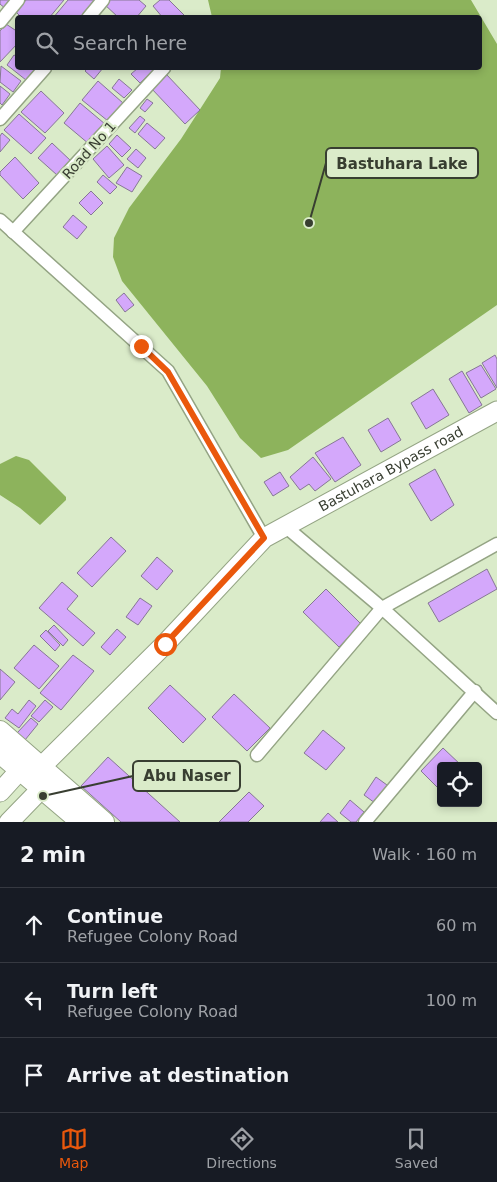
<!DOCTYPE html>
<meta charset="utf-8">
<style>
:root{--surface:#171b24;--page:#242831;--text:#f1f3f6;--muted:#9ea1a6;--line:#363941;--accent:#ea580c}
body{margin:0;font-family:"DejaVu Sans",sans-serif;background:var(--page);color:var(--text)}
.controls{position:absolute;right:15px;bottom:15px;display:grid;overflow:hidden;border-radius:5px;box-shadow:0 2px 8px #0003}
.controls button{width:45px;height:45px;display:grid;place-items:center;padding:0;border:0;border-bottom:1px solid var(--line);background:var(--surface);color:var(--text);font:25px sans-serif}
.stop{position:absolute;width:15px;height:15px;margin:-11px;border:4px solid #ea580c;border-radius:50%;background:#fff}
.stop.end{background:#ea580c;border-color:#fff;box-shadow:0 1px 5px #0008}
.list{margin:0;padding:0;list-style:none}
h2{display:flex;justify-content:space-between;align-items:center;height:65px;margin:0;padding:0 20px;font-size:21px}
h2 small{font-size:16px;font-weight:400;color:var(--muted)}
.list li{display:grid;grid-template-columns:32px 1fr auto;gap:15px;align-items:center;box-sizing:border-box;height:75px;padding:0 20px;border-top:1px solid var(--line)}
.list b{display:block;font-size:19px;white-space:nowrap}
.list p{margin:0;font-size:16px;white-space:nowrap;color:var(--muted)}
.list em{font-size:16px;font-style:normal;color:var(--muted)}
.icon{flex:none;width:28px;height:28px;fill:none;stroke:currentColor;stroke-width:2;stroke-linecap:round;stroke-linejoin:round}
.map{position:relative;flex:none;width:497px;height:822px;overflow:hidden}
.search{position:absolute;background:var(--surface);box-shadow:0 2px 8px #0003;left:15px;right:15px;top:15px;height:55px;display:flex;align-items:center;gap:12px;box-sizing:border-box;padding:0 18px;border-radius:5px;color:var(--muted);font-size:19px}
.sheet{height:290px;background:var(--surface)}
nav{display:flex;justify-content:space-around;align-items:center;box-sizing:border-box;height:70px;border-top:1px solid var(--line);background:var(--surface);font-size:14px;color:var(--muted)}
nav a{display:grid;justify-items:center;gap:2px}
nav .on{color:var(--accent)}
.map>svg:first-child{display:block}
.water{fill:#8db35c}
.building{fill:#d4a8fb;stroke:#867795}
.lines{fill:none;stroke-linecap:round;stroke-linejoin:round}
.minor-casing{stroke:#94a484;stroke-width:15}
.secondary-casing{stroke:#94a484;stroke-width:21}
.primary-casing{stroke:#94a484;stroke-width:22}
.minor{stroke:#fff;stroke-width:12}
.secondary{stroke:#fff;stroke-width:19}
.primary{stroke:#fff;stroke-width:20}
.route{stroke:#ea580c;stroke-width:6}
.labels{text-anchor:middle;dominant-baseline:central;stroke-width:4.5;stroke-linejoin:round;paint-order:stroke}
.street-label{font-size:14px;fill:#383e31;stroke:#daebc9}
.leader{fill:none;stroke:#383e31;stroke-width:2}
.callout-dot{fill:#383e31;stroke:#daebc9;stroke-width:2}
.callout{fill:#daebc9;stroke:#383e31;stroke-width:2}
.callout-label{font-size:15px;text-anchor:middle;font-weight:bold;fill:#383e31}
</style>
<div class="map">
<svg width="497" height="822" viewBox="0 0 497 822">
<rect width="100%" height="100%" fill="#daebc9"/>
<g class="water">
<polygon points="208,0 471,0 497,44 497,305 288,450 261,458 240,438 207,386 122,281 113,257 114,238 129,208 181,139 220,78 221,68 480,68 480,18 212,17"/>
<polygon points="16,456 29,460 66,497 66,500 40,525 20,508 0,495 0,464"/>
</g>
<g class="building">
<polygon points="0,0 13,0 6,9 0,4"/>
<polygon points="26,0 64,0 49,18 22,18 16,12"/>
<polygon points="68,0 102,0 87,18 53,18"/>
<polygon points="106,0 139,0 146,6 136,18 119,18 103,3"/>
<polygon points="160,0 169,0 185,16 163,18 153,6"/>
<polygon points="6,24 18,32 18,43 0,62 0,31"/>
<polygon points="14,55 18,57 18,68 31,68 34,70 26,80 7,65"/>
<polygon points="1,66 21,81 13,92 0,82"/>
<polygon points="88,68 103,68 94,79 85,71"/>
<polygon points="138,68 156,68 140,83 131,74"/>
<polygon points="166,74 200,110 185,124 151,88"/>
<polygon points="119,79 132,90 124,98 112,88"/>
<polygon points="98,81 123,103 108,121 82,100"/>
<polygon points="0,86 10,94 2,105 0,103"/>
<polygon points="41,91 64,113 45,133 21,112"/>
<polygon points="147,99 153,103 145,112 140,108"/>
<polygon points="80,103 105,124 89,144 64,123"/>
<polygon points="19,114 46,138 31,154 4,130"/>
<polygon points="140,116 145,120 135,133 129,128"/>
<polygon points="147,123 165,138 155,149 138,134"/>
<polygon points="2,133 10,140 0,152 0,136"/>
<polygon points="117,135 131,148 122,157 109,144"/>
<polygon points="52,143 71,161 57,175 38,158"/>
<polygon points="107,146 124,165 109,178 93,159"/>
<polygon points="136,149 146,158 138,168 127,159"/>
<polygon points="15,157 39,183 23,199 0,175 0,172"/>
<polygon points="127,167 142,176 132,192 116,183"/>
<polygon points="103,175 117,187 110,194 97,182"/>
<polygon points="91,191 103,203 91,215 79,203"/>
<polygon points="73,215 87,227 77,239 63,227"/>
<polygon points="124,293 134,305 125,312 116,300"/>
<polygon points="495,355 497,359 497,388 482,363"/>
<polygon points="481,365 496,389 481,398 466,373"/>
<polygon points="462,371 482,405 469,413 449,379"/>
<polygon points="433,389 449,415 426,429 411,403"/>
<polygon points="388,418 401,440 381,452 368,430"/>
<polygon points="343,437 361,465 335,482 315,453"/>
<polygon points="313,457 331,479 315,491 309,484 300,490 290,477"/>
<polygon points="435,469 454,505 431,521 409,484"/>
<polygon points="280,472 289,486 273,496 264,482"/>
<polygon points="111,537 126,551 92,587 77,573"/>
<polygon points="157,557 173,571 157,590 141,576"/>
<polygon points="487,569 497,589 439,622 428,603"/>
<polygon points="62,582 78,596 67,609 95,633 83,646 39,608"/>
<polygon points="326,589 361,624 339,647 303,612"/>
<polygon points="140,598 152,606 138,625 126,617"/>
<polygon points="54,625 68,640 63,646 48,631"/>
<polygon points="117,629 126,637 110,655 101,647"/>
<polygon points="46,630 60,645 55,651 40,636"/>
<polygon points="34,645 59,666 39,689 14,668"/>
<polygon points="73,655 94,671 61,710 40,693"/>
<polygon points="0,669 15,682 0,700"/>
<polygon points="170,685 206,719 183,743 148,708"/>
<polygon points="234,694 270,728 247,751 212,717"/>
<polygon points="29,700 36,706 19,728 5,718 12,709 18,714"/>
<polygon points="45,700 53,707 39,722 31,716"/>
<polygon points="31,718 38,724 25,740 17,733"/>
<polygon points="323,730 345,748 326,770 304,753"/>
<polygon points="443,748 462,766 441,766 441,791 421,771"/>
<polygon points="108,757 180,822 121,822 81,786"/>
<polygon points="376,777 387,785 375,803 364,795"/>
<polygon points="249,792 264,806 248,822 219,822"/>
<polygon points="350,800 364,812 356,822 351,822 340,813"/>
<polygon points="328,813 338,822 320,822"/>
</g>
<g class="lines">
<defs>
<g id="minor">
<polyline points="88,18 103,0"/>
<polyline points="0,22 18,0"/>
<polyline points="0,119 45,68"/>
<polyline points="0,220 168,371 264,538"/>
<polyline points="13,232 164,68"/>
<polyline points="286,527 382,608 497,713"/>
<polyline points="257,755 382,608 497,544"/>
<polyline points="365,822 475,691"/>
</g>
<g id="secondary">
<path id="s1" d="M 0,792 L 20,770 L 41,767 L 165,644 L 264,538 L 497,411"/>
<polyline points="9,822 42,788 42,773"/>
</g>
<g id="primary">
<polyline points="0,731 104,822"/>
<polyline points="0,753 81,822"/>
</g>
</defs>
<use href="#minor" class="minor-casing"/>
<use href="#secondary" class="secondary-casing"/>
<use href="#primary" class="primary-casing"/>
<use href="#minor" class="minor"/>
<use href="#secondary" class="secondary"/>
<use href="#primary" class="primary"/>
</g>
<g class="lines">
<polyline class="route" points="141,346 168,372 264,538 165,644"/>
</g>
<g class="labels">
<g class="street-label">
<text transform="translate(89 150) rotate(-48)">Road No 1</text>
<text stroke="none"><textPath href="#s1" startOffset="515">Bastuhara Bypass road</textPath></text>
</g>
</g>
<path class="leader" d="M309 223L326 163M43 796L133 776"/>
<g class="callout-dot">
<circle cx="309" cy="223" r="5"/>
<circle cx="43" cy="796" r="5"/>
</g>
<g class="callout">
<rect x="326" y="148" width="152" height="30" rx="5"/>
<rect x="133" y="761" width="107" height="30" rx="5"/>
</g>
<g class="callout-label">
<text x="402" y="169">Bastuhara Lake</text>
<text x="187" y="781">Abu Naser</text>
</g>
</svg>
<div class="controls">
<button><svg class="icon" aria-label="locate" viewBox="0 0 24 24"><circle cx="12" cy="12" r="6"/><path d="M12 2v4M12 18v4M2 12h4M18 12h4"/></svg></button>
</div>
<div class="stop" style="left:165px;top:644px"></div>
<div class="stop end" style="left:141px;top:346px"></div>
<div class="search"><svg class="icon" aria-label="search" viewBox="0 0 24 24"><circle cx="10" cy="10" r="6"/><path d="M15 15l6 6"/></svg>Search here</div>
</div>
<section class="sheet">
<h2>2 min<small>Walk · 160 m</small></h2>
<ul class="list">
<li><svg class="icon" aria-label="ahead" viewBox="0 0 24 24"><path d="M12 20V5M6 11l6-6 6 6"/></svg><div><b>Continue</b><p>Refugee Colony Road</p></div><em>60 m</em></li>
<li><svg class="icon" aria-label="left" viewBox="0 0 24 24"><path d="M17 20v-9H6M10 6l-5 5 5 5"/></svg><div><b>Turn left</b><p>Refugee Colony Road</p></div><em>100 m</em></li>
<li><svg class="icon" aria-label="arrive" viewBox="0 0 24 24"><path d="M6 21V4h12l-3 4 3 4H6"/></svg><div><b>Arrive at destination</b></div></li>
</ul>
</section>
<nav>
<a class="on"><svg class="icon" aria-label="map" viewBox="0 0 24 24"><path d="M3 6l6-2 6 2 6-2v14l-6 2-6-2-6 2zM9 4v14M15 6v14"/></svg>Map</a>
<a><svg class="icon" aria-label="directions" viewBox="0 0 24 24"><path d="M12 3l9 9-9 9-9-9zM9 14v-3h6M13 9l2 2-2 2"/></svg>Directions</a>
<a><svg class="icon" aria-label="saved" viewBox="0 0 24 24"><path d="M7 4h10v16l-5-4-5 4z"/></svg>Saved</a>
</nav>
